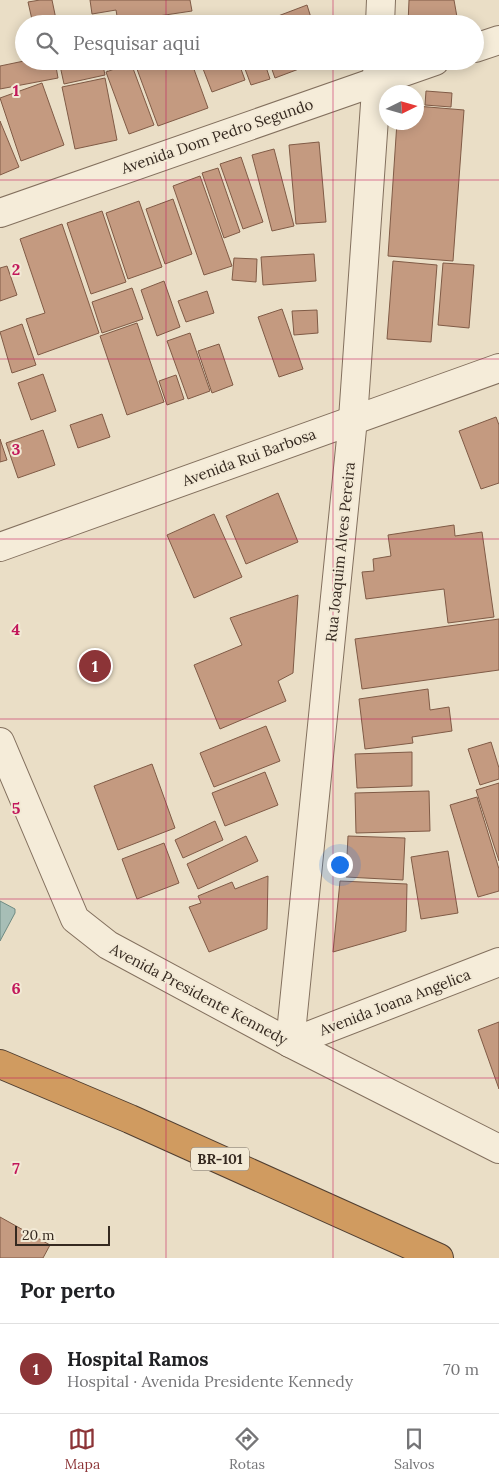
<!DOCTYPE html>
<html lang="pt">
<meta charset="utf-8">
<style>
:root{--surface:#fff;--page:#f2f2f2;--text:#202124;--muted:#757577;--line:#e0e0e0;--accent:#8c3437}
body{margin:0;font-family:Lora,serif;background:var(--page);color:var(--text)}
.compass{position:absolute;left:379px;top:85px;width:45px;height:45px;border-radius:50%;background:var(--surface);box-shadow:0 2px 12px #0003;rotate:85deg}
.scale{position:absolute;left:15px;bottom:12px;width:95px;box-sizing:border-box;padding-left:5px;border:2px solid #352920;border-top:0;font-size:14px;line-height:18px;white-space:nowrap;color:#352920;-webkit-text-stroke:4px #f2e9d5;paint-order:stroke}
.you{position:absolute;left:339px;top:864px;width:18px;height:18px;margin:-12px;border:4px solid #fff;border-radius:50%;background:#1a73e8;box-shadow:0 0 0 8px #1a73e833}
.badge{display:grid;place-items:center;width:32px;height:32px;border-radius:50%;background:var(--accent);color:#fff;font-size:16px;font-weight:700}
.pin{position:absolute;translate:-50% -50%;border:2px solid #fff;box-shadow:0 1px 5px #0006}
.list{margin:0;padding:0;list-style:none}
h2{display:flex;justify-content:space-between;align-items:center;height:65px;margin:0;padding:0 20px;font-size:21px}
h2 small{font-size:16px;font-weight:400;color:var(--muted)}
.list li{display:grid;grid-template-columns:32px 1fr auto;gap:15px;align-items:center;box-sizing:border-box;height:90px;padding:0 20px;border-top:1px solid var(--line)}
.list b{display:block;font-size:19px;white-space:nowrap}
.list p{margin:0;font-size:16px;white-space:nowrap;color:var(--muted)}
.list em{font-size:16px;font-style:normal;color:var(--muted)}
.icon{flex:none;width:28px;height:28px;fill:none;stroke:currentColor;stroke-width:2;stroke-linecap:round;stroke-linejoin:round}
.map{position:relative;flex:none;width:499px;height:1258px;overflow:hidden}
.search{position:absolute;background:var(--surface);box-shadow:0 2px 12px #0003;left:15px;right:15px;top:15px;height:55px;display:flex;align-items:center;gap:12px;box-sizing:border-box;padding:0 18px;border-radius:28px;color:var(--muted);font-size:19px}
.sheet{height:155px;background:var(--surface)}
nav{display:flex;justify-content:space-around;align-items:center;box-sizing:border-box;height:70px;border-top:1px solid var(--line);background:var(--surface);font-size:14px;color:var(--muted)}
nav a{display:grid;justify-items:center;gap:2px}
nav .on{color:var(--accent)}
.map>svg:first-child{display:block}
.water{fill:#a7beb6;stroke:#6f8b83}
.building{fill:#c49a80;stroke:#805b46}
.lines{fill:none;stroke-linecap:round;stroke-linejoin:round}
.street-casing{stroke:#83705e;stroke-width:30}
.highway-casing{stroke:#513f31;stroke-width:30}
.street{stroke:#f5ecd9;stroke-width:28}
.highway{stroke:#d09b60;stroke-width:28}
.grid{fill:none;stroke:#c2185b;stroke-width:1;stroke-opacity:0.55}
.labels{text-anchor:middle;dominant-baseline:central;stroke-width:4;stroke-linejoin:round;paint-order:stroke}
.shield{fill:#f2e9d5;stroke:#6e6356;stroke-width:1}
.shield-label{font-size:14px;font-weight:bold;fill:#352920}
.street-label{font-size:15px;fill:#352920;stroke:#f2e9d5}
.grid-label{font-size:16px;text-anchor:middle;font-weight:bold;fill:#c2185b;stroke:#f2e9d5;stroke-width:4;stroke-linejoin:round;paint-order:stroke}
</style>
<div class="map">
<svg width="499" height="1258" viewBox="0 0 499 1258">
<rect width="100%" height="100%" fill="#eadec6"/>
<polygon class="water" points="0,901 15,909 15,913 0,941"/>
<g class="building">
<polygon points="40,0 52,0 57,24 33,24 28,2"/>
<polygon points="90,0 190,0 192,11 118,22 116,10 92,14"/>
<polygon points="409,0 454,0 457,17 447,24 408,24"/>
<polygon points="307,5 313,24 257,24"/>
<polygon points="24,61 55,61 58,78 0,89 0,66"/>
<polygon points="59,61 102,61 105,75 64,84"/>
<polygon points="104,61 130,61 107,70"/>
<polygon points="134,61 191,61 208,108 158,126"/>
<polygon points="200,61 238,61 245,80 212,92"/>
<polygon points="242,61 264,61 270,79 251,85"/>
<polygon points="269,61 320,61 275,78"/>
<polygon points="131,63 154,125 129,134 106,72"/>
<polygon points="105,78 117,140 75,149 62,87"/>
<polygon points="42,83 64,145 21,161 0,98"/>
<polygon points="426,91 452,93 451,107 425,105"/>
<polygon points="416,106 464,110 453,261 388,256 397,122 416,122"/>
<polygon points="0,121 19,167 0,175"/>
<polygon points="319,142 326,222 296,224 289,145"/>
<polygon points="274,149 294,226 272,231 252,155"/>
<polygon points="241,157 263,222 243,229 220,164"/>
<polygon points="218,168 240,232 224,238 202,173"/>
<polygon points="200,176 232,266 204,275 173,186"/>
<polygon points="173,199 192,254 165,264 146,209"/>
<polygon points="139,201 162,267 128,279 106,213"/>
<polygon points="102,211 126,282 91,294 67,223"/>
<polygon points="62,224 99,333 38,355 26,319 45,313 20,239"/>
<polygon points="314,254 316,281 263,285 261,257"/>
<polygon points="234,258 257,259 256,282 232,280"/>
<polygon points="393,261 437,265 431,342 387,339"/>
<polygon points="443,263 474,265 469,328 438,325"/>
<polygon points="7,266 17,295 0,301 0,268"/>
<polygon points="164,281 180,327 157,336 141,290"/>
<polygon points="132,288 143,319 102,333 92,302"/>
<polygon points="207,291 214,313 186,322 178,301"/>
<polygon points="282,309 303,369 279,377 258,317"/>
<polygon points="317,310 318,333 294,335 292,311"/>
<polygon points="137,323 164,402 127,415 100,336"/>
<polygon points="22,324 36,365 12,373 0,332"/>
<polygon points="190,333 210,391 188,399 167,341"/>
<polygon points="219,344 233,385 212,393 198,351"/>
<polygon points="43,374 56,411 31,420 18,383"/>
<polygon points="176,375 184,399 167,405 159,381"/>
<polygon points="102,414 110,437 78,448 70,425"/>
<polygon points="496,417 499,425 499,483 481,489 459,431"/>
<polygon points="43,430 55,465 18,478 6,443"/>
<polygon points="0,439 7,460 0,462"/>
<polygon points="278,493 298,542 246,564 226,516"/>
<polygon points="214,514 242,577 194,598 167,535"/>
<polygon points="454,525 455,536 482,532 494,617 448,623 444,589 366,599 362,572 374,571 373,559 391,556 388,535"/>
<polygon points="298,595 293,673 278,681 286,701 220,729 194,665 242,645 230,618"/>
<polygon points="499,619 499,670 362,689 355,639"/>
<polygon points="428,689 430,710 449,707 452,731 412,737 413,743 365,749 359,699"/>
<polygon points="266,726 280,761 214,787 200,753"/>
<polygon points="491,742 499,768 499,779 480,785 468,749"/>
<polygon points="412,752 412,786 357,788 355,754"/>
<polygon points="152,764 175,828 118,850 94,786"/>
<polygon points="265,772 278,805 225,826 212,793"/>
<polygon points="499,783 499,861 476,790"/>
<polygon points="429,791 430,831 356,833 355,793"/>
<polygon points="477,797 499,869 499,891 478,897 450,805"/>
<polygon points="215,821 223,840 183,858 175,840"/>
<polygon points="246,836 258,861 198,889 187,864"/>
<polygon points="348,836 405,838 403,880 346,877"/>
<polygon points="164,843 179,883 137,899 122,859"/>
<polygon points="448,851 458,913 421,919 411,857"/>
<polygon points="268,876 267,929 209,952 189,907 201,903 198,896 232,882 235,889"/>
<polygon points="340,881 407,884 406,931 333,952"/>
<polygon points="499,1022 499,1089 478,1030"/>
<polygon points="0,1217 50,1245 43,1258 0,1258"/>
</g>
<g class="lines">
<defs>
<g id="street">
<polyline points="380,24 381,0"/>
<polyline points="475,48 499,40"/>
<polyline points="0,213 435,61"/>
<polyline points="0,547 499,368"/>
<polyline points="0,742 75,919 108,945 290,1043 499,1149"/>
<polyline points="290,1043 353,419 378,61"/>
<polyline points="290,1043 499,962"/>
</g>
<polyline id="highway" points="0,1064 130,1119 439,1258"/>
</defs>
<use href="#street" class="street-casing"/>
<use href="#highway" class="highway-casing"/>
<use href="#street" class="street"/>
<use href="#highway" class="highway"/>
</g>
<path class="grid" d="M 166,0 L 166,24M 333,0 L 333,24M 166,61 L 166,1258M 333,61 L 333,1258M 0,180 L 499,180M 0,359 L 499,359M 0,539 L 499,539M 0,719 L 499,719M 0,899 L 499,899M 0,1078 L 499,1078"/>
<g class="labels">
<rect class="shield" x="191" y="1147.5" width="58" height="23" rx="4"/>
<g class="shield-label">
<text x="220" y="1159">BR-101</text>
</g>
<g class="street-label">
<text transform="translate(217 136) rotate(-19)">Avenida Dom Pedro Segundo</text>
<text transform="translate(249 457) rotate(-20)">Avenida Rui Barbosa</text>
<text transform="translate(340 552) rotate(-84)">Rua Joaquim Alves Pereira</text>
<text transform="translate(199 994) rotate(28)">Avenida Presidente Kennedy</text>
<text transform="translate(395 1002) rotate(-21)">Avenida Joana Angelica</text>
</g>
</g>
<g class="grid-label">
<text x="16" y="96">1</text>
<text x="16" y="275">2</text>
<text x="16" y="455">3</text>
<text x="16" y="635">4</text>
<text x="16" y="814">5</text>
<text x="16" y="994">6</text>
<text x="16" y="1174">7</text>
</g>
</svg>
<svg class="compass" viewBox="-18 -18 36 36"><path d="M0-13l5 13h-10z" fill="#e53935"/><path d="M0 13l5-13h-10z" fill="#757577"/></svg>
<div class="scale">20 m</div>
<div class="you"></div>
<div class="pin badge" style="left:95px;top:666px">1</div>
<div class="search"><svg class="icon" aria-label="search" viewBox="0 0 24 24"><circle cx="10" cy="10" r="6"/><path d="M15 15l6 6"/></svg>Pesquisar aqui</div>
</div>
<section class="sheet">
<h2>Por perto<small></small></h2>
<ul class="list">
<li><span class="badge">1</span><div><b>Hospital Ramos</b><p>Hospital · Avenida Presidente Kennedy</p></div><em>70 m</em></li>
</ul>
</section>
<nav>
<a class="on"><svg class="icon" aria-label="map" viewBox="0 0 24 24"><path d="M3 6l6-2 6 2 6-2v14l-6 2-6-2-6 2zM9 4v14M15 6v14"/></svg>Mapa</a>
<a><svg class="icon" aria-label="directions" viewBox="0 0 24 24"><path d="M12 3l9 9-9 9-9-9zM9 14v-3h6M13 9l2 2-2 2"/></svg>Rotas</a>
<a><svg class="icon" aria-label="saved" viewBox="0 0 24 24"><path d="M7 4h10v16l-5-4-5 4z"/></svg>Salvos</a>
</nav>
